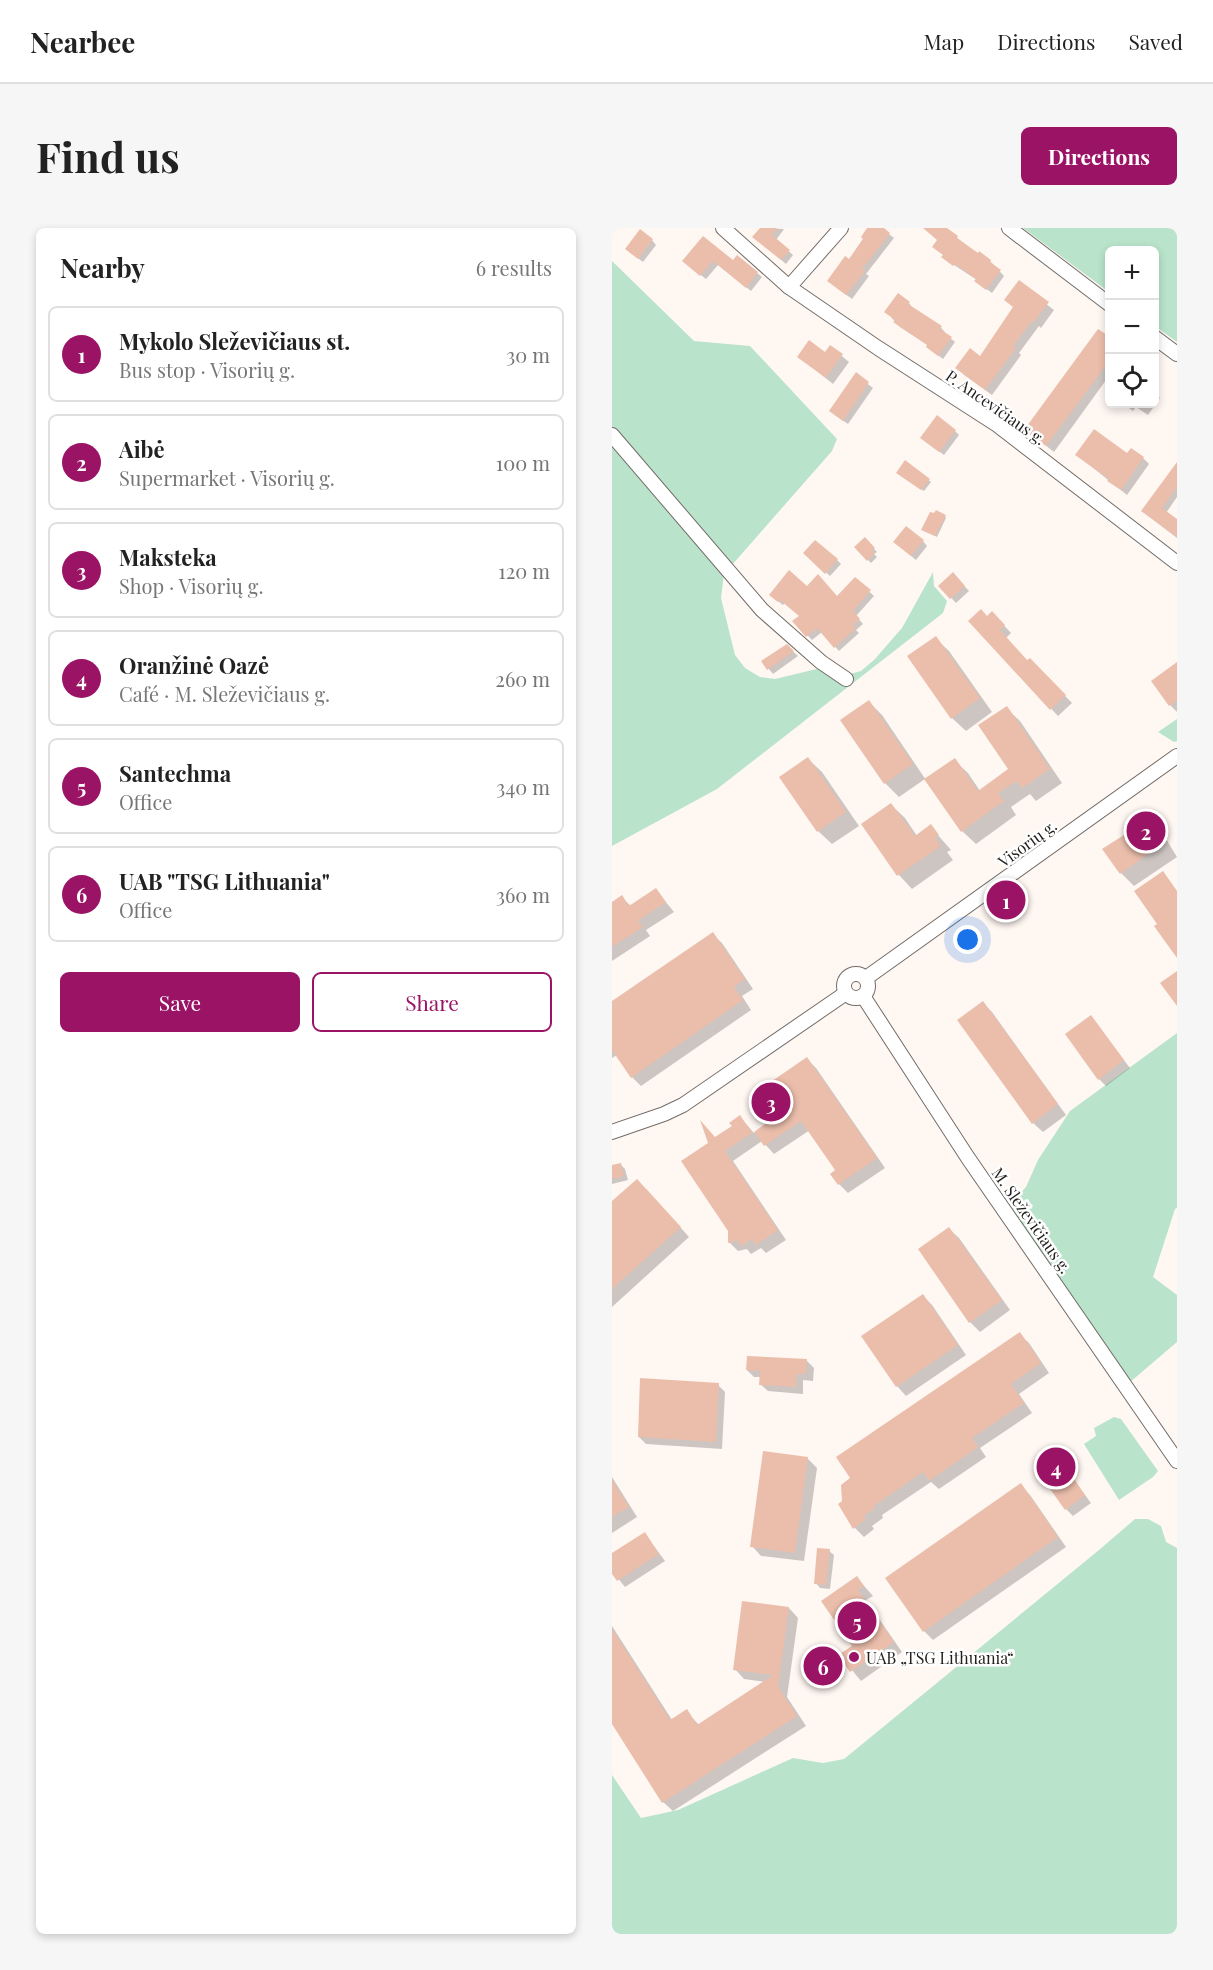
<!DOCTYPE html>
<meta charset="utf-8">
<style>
:root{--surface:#fff;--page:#f6f6f6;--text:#222;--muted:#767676;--line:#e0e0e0;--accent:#9b1365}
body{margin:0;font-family:"Playfair Display",serif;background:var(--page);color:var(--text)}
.controls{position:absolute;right:18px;top:18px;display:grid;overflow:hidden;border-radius:9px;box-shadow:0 3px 9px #0003}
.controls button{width:54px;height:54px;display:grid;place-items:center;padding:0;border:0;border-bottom:2px solid var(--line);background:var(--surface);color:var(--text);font:30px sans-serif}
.you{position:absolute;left:356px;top:712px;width:21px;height:21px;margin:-15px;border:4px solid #fff;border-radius:50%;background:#1a73e8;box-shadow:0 0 0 9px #1a73e833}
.badge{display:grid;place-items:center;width:39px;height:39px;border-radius:50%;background:var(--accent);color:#fff;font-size:20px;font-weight:700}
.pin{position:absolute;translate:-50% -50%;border:3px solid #fff;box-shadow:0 2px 6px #0006}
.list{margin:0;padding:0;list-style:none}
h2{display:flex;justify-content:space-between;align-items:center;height:78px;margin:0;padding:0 24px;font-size:26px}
h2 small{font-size:20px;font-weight:400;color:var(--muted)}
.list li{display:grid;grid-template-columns:39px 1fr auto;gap:18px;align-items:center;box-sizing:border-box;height:96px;margin:0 12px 12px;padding:0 12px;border:2px solid var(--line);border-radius:9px}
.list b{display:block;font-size:22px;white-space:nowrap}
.list p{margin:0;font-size:20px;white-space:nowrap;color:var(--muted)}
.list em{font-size:20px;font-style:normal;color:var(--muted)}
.actions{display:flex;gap:12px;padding:18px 24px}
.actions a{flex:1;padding:14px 0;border:2px solid var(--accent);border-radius:9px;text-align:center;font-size:21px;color:var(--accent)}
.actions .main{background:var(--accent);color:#fff}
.icon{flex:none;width:33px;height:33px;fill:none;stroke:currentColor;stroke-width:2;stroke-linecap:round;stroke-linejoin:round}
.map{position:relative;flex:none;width:565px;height:1706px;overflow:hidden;border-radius:9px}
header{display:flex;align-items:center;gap:36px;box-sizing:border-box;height:84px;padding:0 30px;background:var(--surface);border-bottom:2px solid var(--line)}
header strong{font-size:28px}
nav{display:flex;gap:33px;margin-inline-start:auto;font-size:21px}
.intro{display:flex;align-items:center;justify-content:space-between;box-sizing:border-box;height:144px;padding:0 36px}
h1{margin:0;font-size:42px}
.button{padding:15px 27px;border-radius:9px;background:var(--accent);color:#fff;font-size:21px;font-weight:700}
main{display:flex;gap:36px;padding:0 36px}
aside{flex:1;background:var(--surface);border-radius:9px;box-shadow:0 3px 9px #0003}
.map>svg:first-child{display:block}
.green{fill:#b9e4cb}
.shadow{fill:#0003}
.building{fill:#ebbeac}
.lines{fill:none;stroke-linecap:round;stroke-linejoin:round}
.street-casing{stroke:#736c68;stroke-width:16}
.street{stroke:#fff;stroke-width:14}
.poi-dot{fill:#9b1365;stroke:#fff;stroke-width:2}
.labels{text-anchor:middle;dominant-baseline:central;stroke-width:5;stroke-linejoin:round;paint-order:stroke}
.street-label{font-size:16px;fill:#211e1c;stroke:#fff}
.poi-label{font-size:16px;fill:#211e1c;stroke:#fff;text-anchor:start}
</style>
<header>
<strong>Nearbee</strong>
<nav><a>Map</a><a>Directions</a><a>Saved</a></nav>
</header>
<div class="intro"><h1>Find us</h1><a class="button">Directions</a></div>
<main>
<aside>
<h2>Nearby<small>6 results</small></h2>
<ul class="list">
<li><span class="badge">1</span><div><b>Mykolo Sleževičiaus st.</b><p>Bus stop · Visorių g.</p></div><em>30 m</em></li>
<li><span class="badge">2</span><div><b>Aibė</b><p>Supermarket · Visorių g.</p></div><em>100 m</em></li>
<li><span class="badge">3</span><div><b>Maksteka</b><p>Shop · Visorių g.</p></div><em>120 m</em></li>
<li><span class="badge">4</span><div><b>Oranžinė Oazė</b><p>Café · M. Sleževičiaus g.</p></div><em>260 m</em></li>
<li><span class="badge">5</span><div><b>Santechma</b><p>Office</p></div><em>340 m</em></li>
<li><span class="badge">6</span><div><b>UAB &quot;TSG Lithuania&quot;</b><p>Office</p></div><em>360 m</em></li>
</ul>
<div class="actions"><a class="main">Save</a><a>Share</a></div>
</aside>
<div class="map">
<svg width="565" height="1706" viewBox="0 0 565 1706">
<rect width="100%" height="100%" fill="#fff7f2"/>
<g class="green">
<polygon points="411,0 565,0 565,114 543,98 542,22 497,22 497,64"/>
<polygon points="0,33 82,113 138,118 225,211 220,223 112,346 109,370 123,427 133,440 148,449 163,451 213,439 238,446 249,443 262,432 290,400 321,344 322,358 335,373 331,385 105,561 0,618"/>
<polygon points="565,491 565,513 562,514 546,504"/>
<polygon points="565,805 565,980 563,981 541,1049 565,1067 565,1114 517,1155 397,978 414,959 426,932 458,883"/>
<polygon points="502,1189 509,1191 546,1243 541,1249 507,1272 472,1216 484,1208 482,1200"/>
<polygon points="523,1291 536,1291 549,1298 554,1314 565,1320 565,1706 0,1706 0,1547 29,1590 66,1582 181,1530 211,1535 232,1531 487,1322"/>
</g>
<g class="shadow">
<polygon points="150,0 172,1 164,12 181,27 174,36 147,13"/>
<polygon points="258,0 269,0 282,10 254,46 257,48 240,71 221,57"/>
<polygon points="312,0 333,0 366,27 368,25 378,33 392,48 380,65 369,57 365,52 336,33 327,12"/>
<polygon points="91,10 121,35 126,29 150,49 139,63 106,37 94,51 77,38"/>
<polygon points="40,12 44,17 31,34 19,25"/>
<polygon points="407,55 442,82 429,100 427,98 407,125 409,127 380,167 351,146 368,130 403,80"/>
<polygon points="297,75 301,81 329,100 333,104 332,105 343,114 331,131 320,123 316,117 288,99 279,89"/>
<polygon points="497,111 497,148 442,224 414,202"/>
<polygon points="219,119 237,134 221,156 187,129 213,126"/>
<polygon points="244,147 261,160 236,196 223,187"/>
<polygon points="542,164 548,170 536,187 524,179 521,183 511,176 542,176"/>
<polygon points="343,203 347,207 332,227 314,214"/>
<polygon points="465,227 515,227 531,230 537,236 515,267"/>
<polygon points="294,234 319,254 312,263 288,247"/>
<polygon points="565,247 565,269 554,285 565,293 565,310 535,287"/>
<polygon points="333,288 334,290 325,309 313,303"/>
<polygon points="253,311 265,324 262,326 265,329 259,335 244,319"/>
<polygon points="311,313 315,318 304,332 287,318"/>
<polygon points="193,325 225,332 229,336 218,348"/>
<polygon points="341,346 357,363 344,375 328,358"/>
<polygon points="243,351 262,368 244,388 251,396 244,402 247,405 227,423 210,404 200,412 182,393 188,388 173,375 171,377 163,371 195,361 226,370"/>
<polygon points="375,390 387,392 399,405 394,410 415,434 418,432 460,475 446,488 358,393"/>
<polygon points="323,410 337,423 380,484 354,503 340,490"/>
<polygon points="175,418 186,428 161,446 151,434"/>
<polygon points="565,443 565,484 558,477"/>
<polygon points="257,474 270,487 314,552 342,532 356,545 368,563 399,541 394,480 408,493 450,555 424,573 418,566 399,579 404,587 364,616 350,603 313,551 287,569 273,555 230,492"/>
<polygon points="196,531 210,544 247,598 220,616 206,603"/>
<polygon points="279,577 293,590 305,608 318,598 339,622 335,624 341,632 300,661 287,647 251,597"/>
<polygon points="537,593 551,606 565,629 522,658 509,645"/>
<polygon points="44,662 62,684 34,702 38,708 0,733 0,675 9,669 19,678"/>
<polygon points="100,706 110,715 141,761 130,768 139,782 29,858 20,849 5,827 0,830 0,775"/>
<polygon points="371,775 380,784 454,887 431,904 421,895"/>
<polygon points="479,789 518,840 494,858 487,851"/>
<polygon points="195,831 204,840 273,940 236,965 227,956 225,943 198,902 162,926 150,913 121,933 174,1012 154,1025 149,1020 139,1026 135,1021 126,1023 117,1014 118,1002 104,911 122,899 128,889 142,905 166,888"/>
<polygon points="9,937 13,941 16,952 0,956 0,939"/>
<polygon points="35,962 77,1009 0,1079 0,975"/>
<polygon points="337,1001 347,1010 398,1082 368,1104 358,1094"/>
<polygon points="311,1068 320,1077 354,1127 294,1168 285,1158 251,1109"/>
<polygon points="407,1106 417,1115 437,1145 407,1166 420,1185 368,1220 374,1229 327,1261 319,1254 270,1287 271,1290 260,1298 262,1301 252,1309 243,1300 228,1277"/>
<polygon points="194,1132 202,1140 201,1153 191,1152 191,1166 156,1163 148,1156 149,1149 142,1149 135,1142"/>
<polygon points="106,1157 113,1164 110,1221 34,1216 27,1209"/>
<polygon points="444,1228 479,1275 461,1288 454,1281"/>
<polygon points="195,1230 205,1240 192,1333 149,1328 140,1318"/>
<polygon points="0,1249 25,1289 0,1305"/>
<polygon points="408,1257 418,1267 454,1319 321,1412 312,1403"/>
<polygon points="33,1306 53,1333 13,1359 0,1343 0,1327"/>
<polygon points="217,1323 222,1327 218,1361 208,1360 204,1355"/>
<polygon points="245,1350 261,1368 254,1372 290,1424 249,1453 228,1428 242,1418"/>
<polygon points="177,1380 186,1390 175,1469 194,1498 61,1583 51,1574 0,1493 0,1398 60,1492 74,1483 87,1497 154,1454 132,1451 123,1441"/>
</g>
<g class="building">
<polygon points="148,0 165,0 160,7 178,22 169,32 140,9"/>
<polygon points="255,0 272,0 278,5 250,41 253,43 234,67 215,53 233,28 237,31 251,11 249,9"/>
<polygon points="311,0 335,0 346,8 345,10 366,25 367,23 379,32 378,34 389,42 374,62 362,53 364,51 343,36 341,38 329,29 331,27 320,19 325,12"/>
<polygon points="28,1 41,11 26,31 13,21"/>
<polygon points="91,8 121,32 125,27 146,44 134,60 101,33 88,48 70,33"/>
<polygon points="407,52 437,74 422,94 420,93 401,118 404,120 373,162 343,140 358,120 368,128 401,79 392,72"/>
<polygon points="286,65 298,74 296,76 330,98 328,101 340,109 326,128 314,119 315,117 281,94 283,92 272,84"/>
<polygon points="486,101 498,109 498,132 434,218 412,202"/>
<polygon points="197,112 213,124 218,117 231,126 214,150 185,129"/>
<polygon points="244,144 257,154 231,193 217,183"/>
<polygon points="325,187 344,202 327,224 308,210"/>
<polygon points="482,201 515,225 519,220 532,229 509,262 495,253 497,251 463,227"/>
<polygon points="293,232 318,251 309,262 284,245"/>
<polygon points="565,234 565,259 550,280 565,291 565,309 529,283"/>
<polygon points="324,282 334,287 323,308 309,302 318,284 322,285"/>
<polygon points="294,298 312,312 299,328 281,314"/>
<polygon points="253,309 263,320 260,322 263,325 255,333 242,319"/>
<polygon points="203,312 226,331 213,346 191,325"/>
<polygon points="177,342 195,358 206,346 225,368 243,349 259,362 241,383 248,391 241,397 244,400 222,420 205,400 194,409 180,393 187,388 168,372 166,374 157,367"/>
<polygon points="341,344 353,358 338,371 326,358"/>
<polygon points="369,381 375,388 380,383 393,397 388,402 415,432 418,430 454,467 438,482 356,393"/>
<polygon points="324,408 368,470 339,491 295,428"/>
<polygon points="175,416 182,423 155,442 149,433"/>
<polygon points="565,434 565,472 557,478 539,453"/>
<polygon points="257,472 301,536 272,556 228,492"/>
<polygon points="395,478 438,541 410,560 405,553 386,565 392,573 349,604 312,551 343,530 366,563 396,541 366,497"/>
<polygon points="196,529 234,584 205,604 167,549"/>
<polygon points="279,575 303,608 319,596 327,607 323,610 329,618 285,648 249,596"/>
<polygon points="537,591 553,614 508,646 490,621"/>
<polygon points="551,643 565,663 565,730 542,698 545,696 522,663"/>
<polygon points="44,660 54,674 26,693 31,699 0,719 0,674 10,667 17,678"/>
<polygon points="101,704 133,751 122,759 131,772 19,850 0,822 0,773"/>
<polygon points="565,743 565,778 548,755"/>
<polygon points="371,773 446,876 420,896 345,792"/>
<polygon points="479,787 512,832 486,852 453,806"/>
<polygon points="195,829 265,930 226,957 218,946 223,942 189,893 152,918 142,904 164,888 147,862"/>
<polygon points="128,887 140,905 113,923 166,1002 144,1017 140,1011 129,1018 125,1012 116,1015 116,1003 69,933 96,915 88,892 103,909 120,898 117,895"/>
<polygon points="9,935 12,948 0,951 0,937"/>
<polygon points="25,951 69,999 0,1061 0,973"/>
<polygon points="337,999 390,1072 357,1095 306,1021"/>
<polygon points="311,1066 346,1117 284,1159 249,1108"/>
<polygon points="408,1104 429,1135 399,1156 412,1175 360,1210 366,1219 317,1253 311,1244 262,1278 263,1280 252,1288 254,1291 241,1301 226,1276 230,1273 229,1257 238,1250 224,1229"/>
<polygon points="135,1128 195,1131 194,1146 185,1146 184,1159 147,1157 148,1143 134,1142"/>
<polygon points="28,1150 107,1155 104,1214 26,1209"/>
<polygon points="151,1223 196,1229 183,1325 138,1319"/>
<polygon points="445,1226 473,1267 453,1282 424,1241"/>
<polygon points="0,1252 17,1279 0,1289"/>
<polygon points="409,1255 446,1309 311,1404 273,1350"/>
<polygon points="33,1304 47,1326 5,1353 0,1346 0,1325"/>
<polygon points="205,1320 218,1321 214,1357 202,1356"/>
<polygon points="245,1348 252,1358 246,1362 282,1414 238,1444 226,1427 240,1418 209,1373"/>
<polygon points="130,1373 177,1379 166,1459 185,1488 50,1575 0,1496 0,1401 58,1492 75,1481 85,1497 161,1447 121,1442"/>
</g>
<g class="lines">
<defs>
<g id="street">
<polyline points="111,0 177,59 266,120 384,196 565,335"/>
<polyline points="397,0 497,76"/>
<polyline points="177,59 229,0"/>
<polyline points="542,109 565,126"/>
<polyline points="0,207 150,382 209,434 234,451"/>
<circle cx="244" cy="758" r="12"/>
<polyline points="254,750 565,528"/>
<polyline points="251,768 356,930 565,1233"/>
<polyline points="0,904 52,886 71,877 234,765"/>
</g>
</defs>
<use href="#street" class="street-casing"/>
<use href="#street" class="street"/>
</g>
<circle class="poi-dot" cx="242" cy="1429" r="6"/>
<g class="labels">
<g class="street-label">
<text transform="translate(384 179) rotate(35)">P. Ancevičiaus g.</text>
<text transform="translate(415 615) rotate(-36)">Visorių g.</text>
<text transform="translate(420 992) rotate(55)">M. Sleževičiaus g.</text>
</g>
<g class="poi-label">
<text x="254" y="1429">UAB „TSG Lithuania“</text>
</g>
</g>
</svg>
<div class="controls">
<button>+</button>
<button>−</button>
<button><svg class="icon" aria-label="locate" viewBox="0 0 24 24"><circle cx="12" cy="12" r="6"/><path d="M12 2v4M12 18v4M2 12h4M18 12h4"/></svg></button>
</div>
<div class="you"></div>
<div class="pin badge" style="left:394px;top:672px">1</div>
<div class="pin badge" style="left:534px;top:603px">2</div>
<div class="pin badge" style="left:159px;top:874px">3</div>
<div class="pin badge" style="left:444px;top:1239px">4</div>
<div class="pin badge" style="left:245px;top:1393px">5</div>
<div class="pin badge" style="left:211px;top:1438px">6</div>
</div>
</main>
